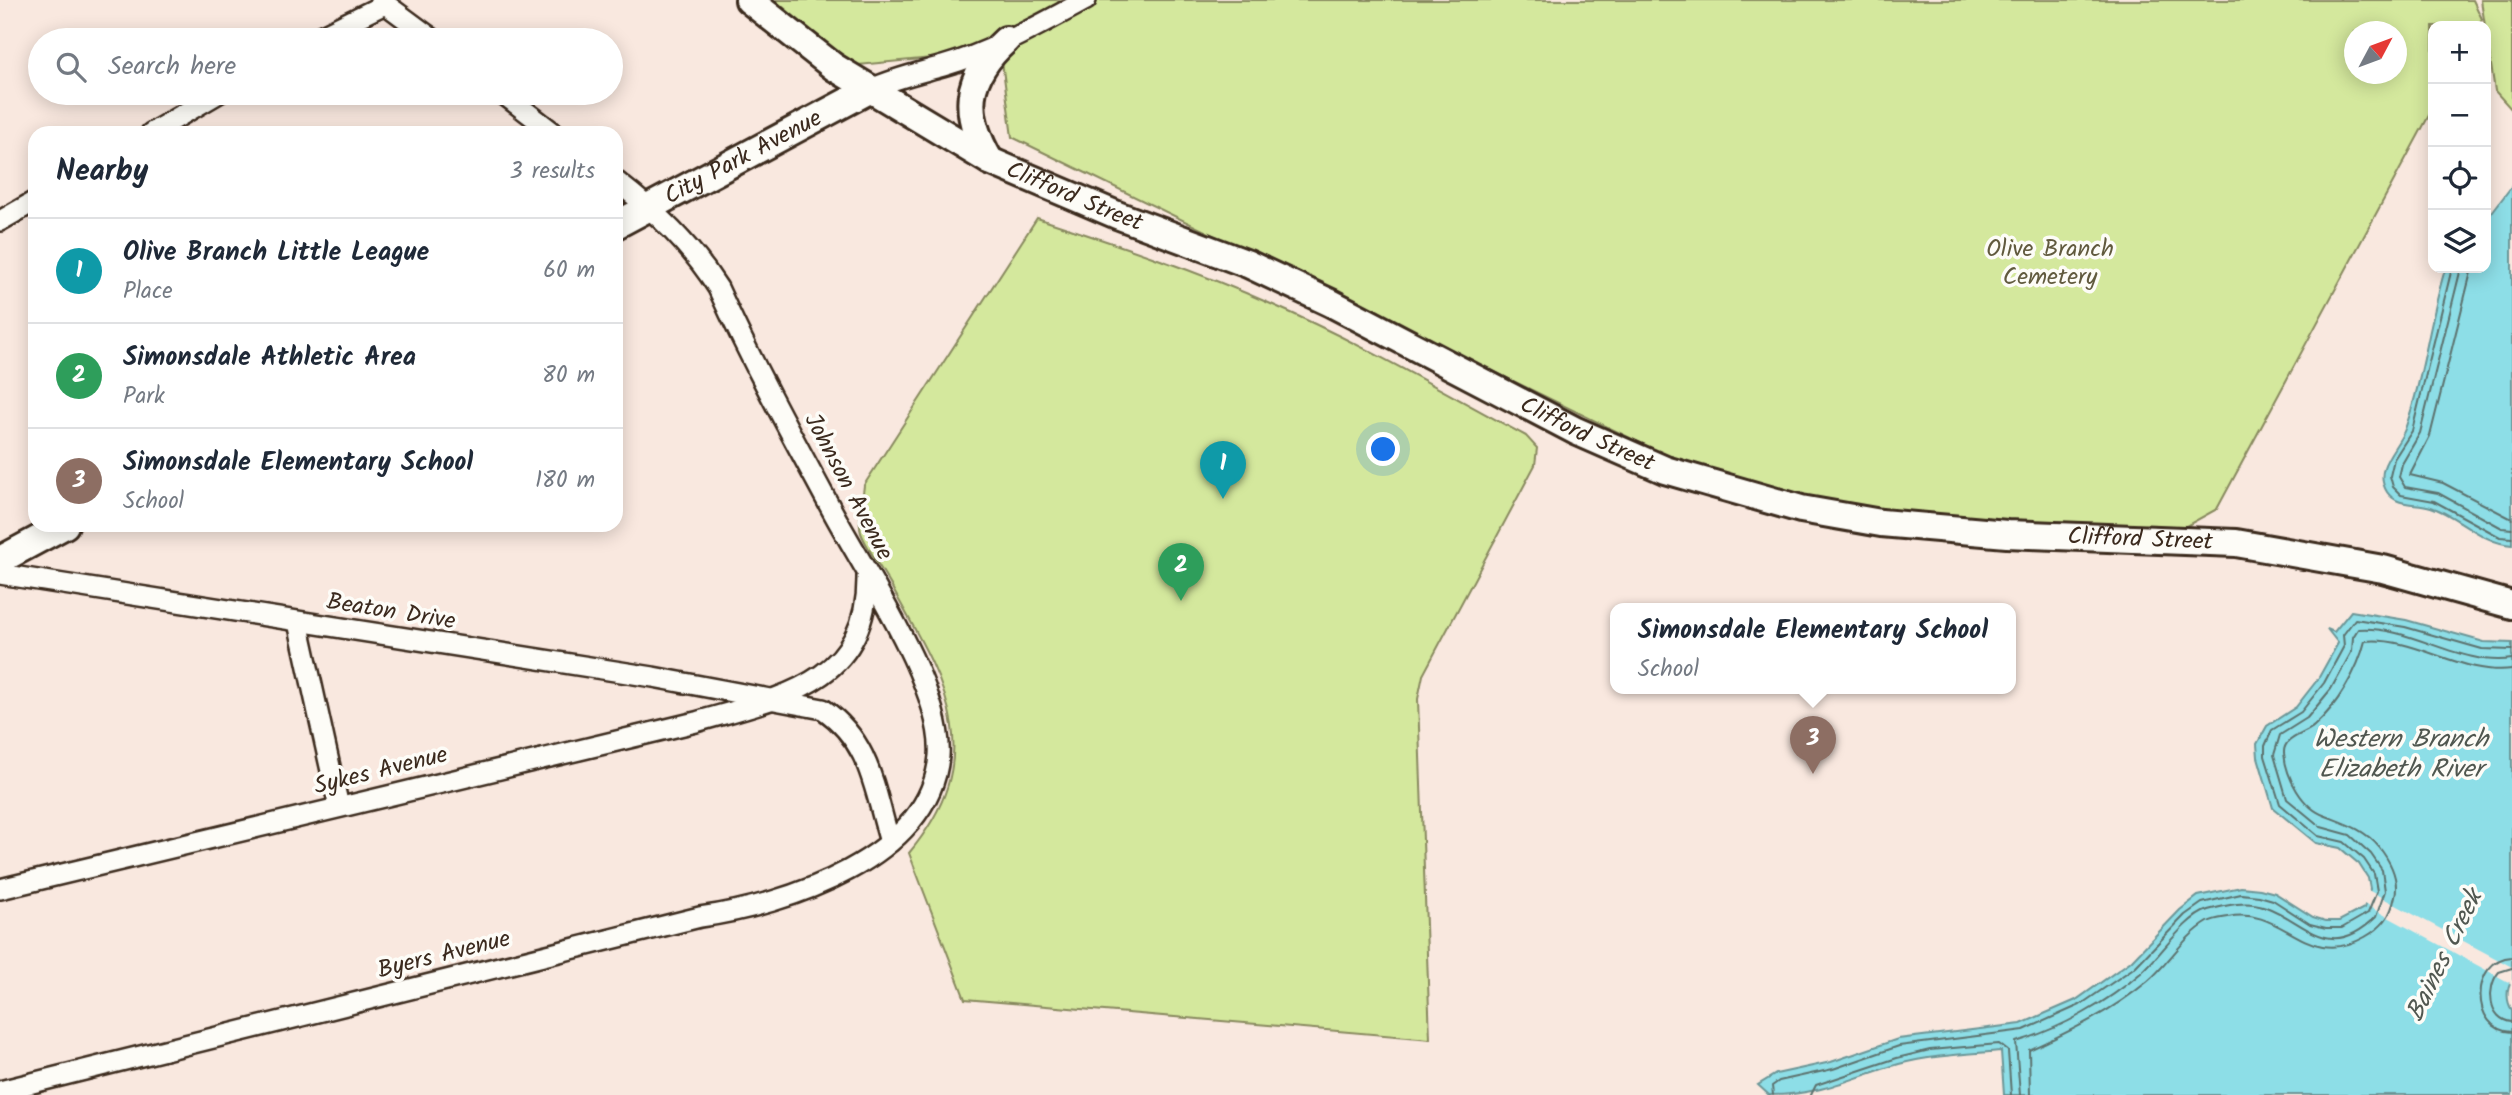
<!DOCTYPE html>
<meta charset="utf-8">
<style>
:root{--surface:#fff;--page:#f6f6f7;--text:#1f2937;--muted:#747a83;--line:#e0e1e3;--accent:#111827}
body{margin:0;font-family:Kalam,sans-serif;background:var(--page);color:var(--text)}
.controls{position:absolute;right:21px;top:21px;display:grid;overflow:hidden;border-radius:14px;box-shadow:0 4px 18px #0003}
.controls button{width:63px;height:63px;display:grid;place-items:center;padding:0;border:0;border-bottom:2px solid var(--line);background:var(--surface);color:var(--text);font:35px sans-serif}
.compass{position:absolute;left:2344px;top:21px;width:63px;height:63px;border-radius:50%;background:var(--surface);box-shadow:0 4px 18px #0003;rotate:49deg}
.you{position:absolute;left:1384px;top:450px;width:24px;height:24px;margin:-18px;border:5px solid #fff;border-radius:50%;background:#1a73e8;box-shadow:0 0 0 10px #1a73e833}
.badge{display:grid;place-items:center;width:46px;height:46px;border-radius:50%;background:var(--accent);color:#fff;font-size:23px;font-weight:700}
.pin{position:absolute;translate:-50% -58px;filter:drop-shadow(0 2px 4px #0008)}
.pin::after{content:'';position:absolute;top:37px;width:24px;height:21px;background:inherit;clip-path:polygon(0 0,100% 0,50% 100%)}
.popup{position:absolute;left:1610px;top:603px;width:406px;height:91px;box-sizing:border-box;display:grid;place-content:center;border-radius:14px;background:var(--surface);filter:drop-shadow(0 2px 5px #0005);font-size:23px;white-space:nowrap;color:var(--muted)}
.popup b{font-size:26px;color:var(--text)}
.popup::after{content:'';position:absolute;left:50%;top:100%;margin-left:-14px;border:14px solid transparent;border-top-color:var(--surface)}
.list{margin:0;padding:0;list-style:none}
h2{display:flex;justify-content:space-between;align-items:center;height:91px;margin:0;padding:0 28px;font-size:30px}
h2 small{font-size:23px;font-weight:400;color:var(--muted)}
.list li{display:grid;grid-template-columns:46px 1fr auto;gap:21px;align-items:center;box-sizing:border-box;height:105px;padding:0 28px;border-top:2px solid var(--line)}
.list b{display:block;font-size:26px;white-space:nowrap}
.list p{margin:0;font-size:23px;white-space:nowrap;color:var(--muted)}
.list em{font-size:23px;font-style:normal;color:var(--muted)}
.icon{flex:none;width:38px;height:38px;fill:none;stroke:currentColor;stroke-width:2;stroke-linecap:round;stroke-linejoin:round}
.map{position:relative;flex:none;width:2512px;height:1095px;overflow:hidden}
.search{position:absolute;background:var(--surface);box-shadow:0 4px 18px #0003;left:28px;top:28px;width:595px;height:77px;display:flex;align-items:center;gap:18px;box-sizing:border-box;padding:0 24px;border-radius:38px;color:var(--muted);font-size:26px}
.panel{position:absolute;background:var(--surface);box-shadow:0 4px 18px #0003;left:28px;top:126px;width:595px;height:406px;border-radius:21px}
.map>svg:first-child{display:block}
.green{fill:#d4e89d;stroke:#88895e;stroke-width:2;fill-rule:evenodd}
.water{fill:#8ddee7;stroke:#6c9697;stroke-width:2}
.pier{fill:#f9e8df}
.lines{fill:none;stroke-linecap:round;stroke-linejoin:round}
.shore{stroke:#5c726e;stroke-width:2}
.street-casing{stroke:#3b2a1e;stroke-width:24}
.secondary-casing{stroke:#3b2a1e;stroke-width:32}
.street{stroke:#fdfcf7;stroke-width:19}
.secondary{stroke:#fdfcf7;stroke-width:26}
.labels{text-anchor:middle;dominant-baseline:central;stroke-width:7;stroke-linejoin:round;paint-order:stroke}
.street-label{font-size:24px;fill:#3b2a1e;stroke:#fdfcf7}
.park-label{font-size:24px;fill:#615a3e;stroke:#fdfcf7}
.water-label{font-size:26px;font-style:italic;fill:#505750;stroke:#fdfcf7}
</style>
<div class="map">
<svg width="2512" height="1095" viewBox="0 0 2512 1095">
<rect width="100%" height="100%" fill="#f9e8df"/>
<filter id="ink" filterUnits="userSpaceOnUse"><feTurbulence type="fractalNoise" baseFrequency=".0143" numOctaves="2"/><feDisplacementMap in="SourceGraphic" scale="14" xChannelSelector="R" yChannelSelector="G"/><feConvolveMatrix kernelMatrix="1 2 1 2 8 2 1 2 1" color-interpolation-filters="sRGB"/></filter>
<g filter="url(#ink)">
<g class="green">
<path d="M 775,0 L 2473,0 L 2482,19 L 2477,26 L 2433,26 L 2433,108 L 2217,509 L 2168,536 L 1873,513 L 1700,472 L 1012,137 L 999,39 L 964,55 L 858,65 L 821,40 ZM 2354,32 L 2396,32 L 2396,74 L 2354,74 Z"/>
<polygon points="2481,0 2512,0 2512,110 2495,91"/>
<path d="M 1037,218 C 1116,244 1195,270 1271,304 C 1359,342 1442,391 1526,436 L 1537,448 L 1535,465 L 1423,675 L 1418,699 L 1430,1039 L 965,999 L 909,853 C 992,754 943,680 890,584 C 881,568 868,550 861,533 C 857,520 863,498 864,485 Z"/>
</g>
<g class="water">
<path d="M 2512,186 L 2512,545 C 2481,543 2459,516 2431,507 C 2415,502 2397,507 2387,492 C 2372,468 2398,448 2405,429 C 2423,379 2429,324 2444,273 L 2447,268 L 2486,268 L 2486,220 Z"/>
<path d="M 2351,611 L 2406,620 L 2484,642 L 2512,643 L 2512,979 C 2506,989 2506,1001 2512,1010 L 2512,1095 L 2004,1095 L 2001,1051 C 1967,1054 1932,1055 1899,1064 C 1850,1078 1823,1095 1769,1095 L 1758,1085 L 1776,1074 L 1831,1062 L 1898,1039 L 2021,1024 L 2076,1000 L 2131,961 L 2180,910 L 2198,896 L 2241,887 L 2260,889 L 2275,893 L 2313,917 L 2326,921 L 2339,921 L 2364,908 L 2370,889 L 2368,878 L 2359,864 L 2340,848 L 2316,843 L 2273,808 L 2258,757 L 2257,744 L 2267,726 L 2296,707 L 2318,679 L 2338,643 L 2327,629 L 2334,632 Z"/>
</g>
<polygon class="pier" points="2366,889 2512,967 2512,984 2362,903"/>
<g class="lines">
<g class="shore">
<polyline points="2452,268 2412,431 2394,459 2390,476 2393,487 2401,495 2434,501 2500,537 2512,538"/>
<polyline points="2461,268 2420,433 2402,464 2399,477 2405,487 2438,493 2502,528 2512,529"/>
<polyline points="2472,268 2430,436 2410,475 2443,483 2512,519"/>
<path d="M 2512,957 C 2470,959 2470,1031 2512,1032"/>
<path d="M 2512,968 L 2499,972 C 2486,987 2488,1020 2512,1022"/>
<polyline points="1773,1095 1772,1086 1779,1081 1833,1069 1899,1046 2024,1030 2080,1005 2135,967 2185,915 2202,903 2241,894 2259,896 2273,900 2310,924 2326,928 2342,928 2368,913 2377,891 2374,874 2364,859 2344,842 2318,836 2280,804 2265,756 2265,746 2272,730 2301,712 2324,683 2344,646 2343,635 2355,619 2405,627 2482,649 2512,650"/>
<polyline points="1811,1095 1816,1085 1897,1058 1930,1050 1999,1044 2008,1051 2011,1095"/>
<path d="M 2020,1095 L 2016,1042 C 2060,1029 2107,1003 2142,972 C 2160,956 2185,917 2208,910 C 2227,905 2247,900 2266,907 C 2307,922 2329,963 2376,917 L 2385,891 L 2382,870 L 2371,854 L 2350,835 L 2321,827 L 2287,799 L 2274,755 L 2280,735 L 2307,718 L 2331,689 L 2352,651 L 2353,637 L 2358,629 C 2410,625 2460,667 2512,659"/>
<path d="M 2030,1095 L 2029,1050 C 2071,1031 2112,1011 2148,981 C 2168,964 2184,936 2208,922 C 2213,919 2222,918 2228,917 C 2284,905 2305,971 2365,937 C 2383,927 2391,916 2395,896 C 2399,879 2390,861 2379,847 C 2364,829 2346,824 2326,816 C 2302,808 2286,777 2284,753 C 2283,737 2305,735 2314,726 C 2337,706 2358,670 2365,641 C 2415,636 2462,676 2512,669"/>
</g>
<defs>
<g id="street">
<polyline points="380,0 434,40"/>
<polyline points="312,40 385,4"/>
<path d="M 871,89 C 895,78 918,73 943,66 C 992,52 1041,24 1086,0"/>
<polyline points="502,93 554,133"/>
<polyline points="151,133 219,93"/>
<polyline points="0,221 35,201"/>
<path d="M 0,574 L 653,677 L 823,709 C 871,742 874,790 890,842"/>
<polyline points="298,622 339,807"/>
<path d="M 0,889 L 696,722 C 778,698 868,684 867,577"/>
<path d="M 0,1091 L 700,917 C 786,905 930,858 939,756 C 944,690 866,573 834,514 C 794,440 753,365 718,288 C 690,244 657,213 616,181"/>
</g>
<g id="secondary">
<path id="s1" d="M 749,0 L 834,67 L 990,161 L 1117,215 L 1248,264 L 1331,303 L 1576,431 L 1665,470 L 1801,509 L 1881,523 L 2007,534 L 2236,543 L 2383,569 L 2512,605"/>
<path d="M 990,161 C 962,113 964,78 1006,40"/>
<path id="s2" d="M 616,225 L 871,89"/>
<polyline points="0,560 65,525"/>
</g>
</defs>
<use href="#street" class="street-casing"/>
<use href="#secondary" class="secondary-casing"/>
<use href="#street" class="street"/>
<use href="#secondary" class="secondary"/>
</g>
</g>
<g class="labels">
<g class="street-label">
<text stroke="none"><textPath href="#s2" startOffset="144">City Park Avenue</textPath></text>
<text stroke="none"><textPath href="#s1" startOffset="382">Clifford Street</textPath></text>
<text stroke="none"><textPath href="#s1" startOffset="948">Clifford Street</textPath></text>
<text transform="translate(848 487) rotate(62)">Johnson Avenue</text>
<text stroke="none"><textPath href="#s1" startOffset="1516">Clifford Street</textPath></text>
<text transform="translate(391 612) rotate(9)">Beaton Drive</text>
<text transform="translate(381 771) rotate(-14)">Sykes Avenue</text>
<text transform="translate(444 955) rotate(-14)">Byers Avenue</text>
</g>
<g class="park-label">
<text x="2050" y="249">Olive Branch<tspan x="2050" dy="28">Cemetery</tspan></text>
</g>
<g class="water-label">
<text x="2401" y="740">Western Branch<tspan x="2401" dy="30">Elizabeth River</tspan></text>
<text transform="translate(2445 956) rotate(-64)">Baines Creek</text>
</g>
</g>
</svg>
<div class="controls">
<button>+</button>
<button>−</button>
<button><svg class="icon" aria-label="locate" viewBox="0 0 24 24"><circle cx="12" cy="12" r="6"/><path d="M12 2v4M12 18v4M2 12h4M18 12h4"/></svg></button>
<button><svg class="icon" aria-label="layers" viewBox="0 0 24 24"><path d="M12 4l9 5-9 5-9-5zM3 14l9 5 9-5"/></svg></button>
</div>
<svg class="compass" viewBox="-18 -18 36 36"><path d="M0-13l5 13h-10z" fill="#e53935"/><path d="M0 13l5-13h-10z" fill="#747a83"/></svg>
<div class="you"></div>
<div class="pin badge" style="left:1223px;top:499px;background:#0f9aa8">1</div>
<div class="pin badge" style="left:1181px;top:601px;background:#2e9e5b">2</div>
<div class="pin badge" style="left:1813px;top:774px;background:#8d6e63">3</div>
<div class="popup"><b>Simonsdale Elementary School</b>School</div>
<div class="search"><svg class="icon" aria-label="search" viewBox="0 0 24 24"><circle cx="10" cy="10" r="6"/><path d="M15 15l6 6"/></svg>Search here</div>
<section class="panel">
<h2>Nearby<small>3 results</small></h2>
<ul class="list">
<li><span class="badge" style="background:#0f9aa8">1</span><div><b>Olive Branch Little League</b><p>Place</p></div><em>60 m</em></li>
<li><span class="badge" style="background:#2e9e5b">2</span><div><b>Simonsdale Athletic Area</b><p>Park</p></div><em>80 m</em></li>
<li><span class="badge" style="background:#8d6e63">3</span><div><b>Simonsdale Elementary School</b><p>School</p></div><em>180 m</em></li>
</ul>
</section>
</div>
